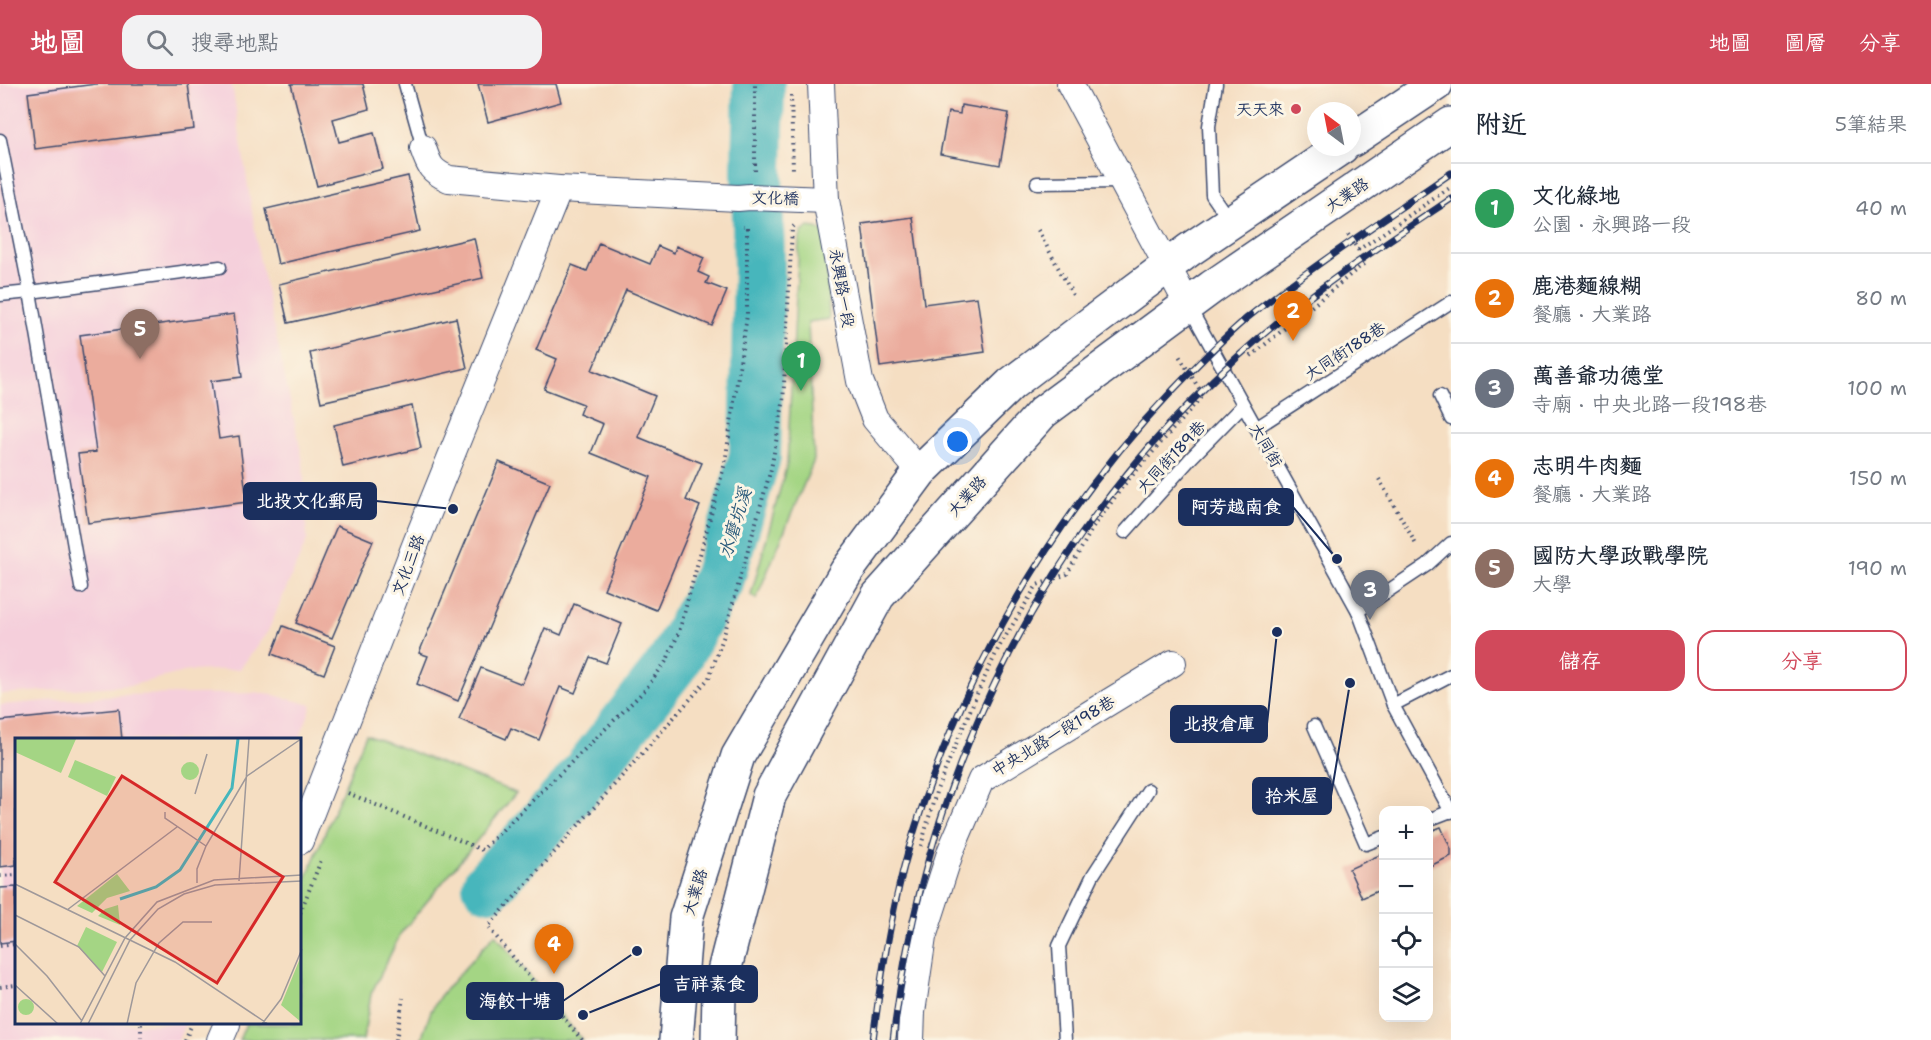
<!DOCTYPE html>
<html lang="zh-TW">
<meta charset="utf-8">
<style>
:root{--surface:#fff;--page:#f2f2f3;--text:#1f2937;--muted:#747a83;--line:#e0e1e3;--accent:#d1495b}
body{margin:0;font-family:"Shantell Sans","LXGW WenKai TC",sans-serif;background:var(--page);color:var(--text)}
.controls{position:absolute;right:18px;bottom:18px;display:grid;overflow:hidden;border-radius:12px;box-shadow:0 6px 24px #0002}
.controls button{width:54px;height:54px;display:grid;place-items:center;padding:0;border:0;border-bottom:2px solid var(--line);background:var(--surface);color:var(--text);font:30px sans-serif}
.compass{position:absolute;left:1307px;top:18px;width:54px;height:54px;border-radius:50%;background:var(--surface);box-shadow:0 6px 24px #0002;rotate:328deg}
.you{position:absolute;left:958px;top:358px;width:21px;height:21px;margin:-15px;border:4px solid #fff;border-radius:50%;background:#1a73e8;box-shadow:0 0 0 9px #1a73e833}
.badge{display:grid;place-items:center;width:39px;height:39px;border-radius:50%;background:var(--accent);color:#fff;font-size:20px;font-weight:700}
.pin{position:absolute;translate:-50% -50px;filter:drop-shadow(0 2px 3px #0008)}
.pin::after{content:'';position:absolute;top:32px;width:21px;height:18px;background:inherit;clip-path:polygon(0 0,100% 0,50% 100%)}
.list{margin:0;padding:0;list-style:none}
h2{display:flex;justify-content:space-between;align-items:center;height:78px;margin:0;padding:0 24px;font-size:26px}
h2 small{font-size:20px;font-weight:400;color:var(--muted)}
.list li{display:grid;grid-template-columns:39px 1fr auto;gap:18px;align-items:center;box-sizing:border-box;height:90px;padding:0 24px;border-top:2px solid var(--line)}
.list b{display:block;font-size:22px;white-space:nowrap}
.list p{margin:0;font-size:20px;white-space:nowrap;color:var(--muted)}
.list em{font-size:20px;font-style:normal;color:var(--muted)}
.actions{display:flex;gap:12px;padding:18px 24px}
.actions a{flex:1;padding:14px 0;border:2px solid var(--accent);border-radius:18px;text-align:center;font-size:21px;color:var(--accent)}
.actions .main{background:var(--accent);color:#fff}
.icon{flex:none;width:33px;height:33px;fill:none;stroke:currentColor;stroke-width:2;stroke-linecap:round;stroke-linejoin:round}
.map{position:relative;flex:none;width:1451px;height:956px;overflow:hidden}
header{display:flex;align-items:center;gap:36px;box-sizing:border-box;height:84px;padding:0 30px;background:var(--accent);color:#fff}
header strong{font-size:28px}
nav{display:flex;gap:33px;margin-inline-start:auto;font-size:21px}
.search{width:420px;height:54px;background:var(--page);display:flex;align-items:center;gap:15px;box-sizing:border-box;padding:0 21px;border-radius:18px;color:var(--muted);font-size:22px}
main{display:flex}
aside{flex:1;background:var(--surface)}
.map>svg:first-child{display:block}
.built{fill:#f5cfdb}
.green{fill:#a4d584;stroke:#608271;stroke-width:1.5}
.lines{fill:none;stroke-linecap:round;stroke-linejoin:round}
.river{stroke:#46b6bc;stroke-width:52}
.building{fill:#ebac9d}
.lane-casing{stroke:#3c496d;stroke-width:15}
.street-casing{stroke:#3c496d;stroke-width:28}
.secondary-casing{stroke:#3c496d;stroke-width:36}
.path{stroke:#3c496d;stroke-width:4;stroke-dasharray:1.5 4.5;stroke-linecap:butt}
.lane{stroke:#fff;stroke-width:12}
.street{stroke:#fff;stroke-width:26}
.secondary{stroke:#fff;stroke-width:33}
.rail-casing{stroke:#1b2f5e;stroke-width:7}
.rail{stroke:#fcf5e5;stroke-width:4.5;stroke-dasharray:14;stroke-linecap:butt}
.poi-dot{fill:#d1495b;stroke:#fcf5e5;stroke-width:2}
.labels{text-anchor:middle;dominant-baseline:central;stroke-width:6;stroke-linejoin:round;paint-order:stroke}
.poi-label{font-size:16px;fill:#1b2f5e;stroke:#fcf5e5;text-anchor:end}
.street-label{font-size:16px;fill:#1b2f5e;stroke:#fcf5e5}
.water-label{font-size:18px;font-style:italic;fill:#28587a;stroke:#fcf5e5}
.inset-river{fill:none;stroke:#46b6bc;stroke-width:3}
.inset-road{fill:none;stroke:#9e989a;stroke-width:1.5}
.view{fill:#d62828;fill-opacity:0.15;stroke:#d62828;stroke-width:3}
.inset-edge{fill:none;stroke:#1b2f5e;stroke-width:3}
.leader{fill:none;stroke:#1b2f5e;stroke-width:2}
.callout-dot{fill:#1b2f5e;stroke:#fcf5e5;stroke-width:2}
.callout{fill:#1b2f5e;stroke:#1b2f5e;stroke-width:2}
.callout-label{font-size:18px;text-anchor:middle;font-weight:bold;fill:#fff}
</style>
<header>
<strong>地圖</strong>
<div class="search"><svg class="icon" aria-label="search" viewBox="0 0 24 24"><circle cx="10" cy="10" r="6"/><path d="M15 15l6 6"/></svg>搜尋地點</div>
<nav><a>地圖</a><a>圖層</a><a>分享</a></nav>
</header>
<main>
<div class="map">
<svg width="1451" height="956" viewBox="0 0 1451 956">
<rect width="100%" height="100%" fill="#fcf5e5"/>
<filter id="ink" filterUnits="userSpaceOnUse"><feTurbulence type="fractalNoise" baseFrequency=".0167" numOctaves="2"/><feDisplacementMap in="SourceGraphic" scale="12" xChannelSelector="R" yChannelSelector="G"/><feConvolveMatrix kernelMatrix="1 2 1 2 8 2 1 2 1" color-interpolation-filters="sRGB"/></filter>
<filter id="wash" filterUnits="userSpaceOnUse"><feTurbulence type="fractalNoise" baseFrequency=".008" numOctaves="4" result="noise"/><feDisplacementMap in="SourceGraphic" scale="24" xChannelSelector="R" yChannelSelector="G"/><feGaussianBlur stdDeviation="1.35" result="paint"/><feColorMatrix in="noise" values="0 0 0 0 0 0 0 0 0 0 0 0 0 0 0 0 0 1.4 0 .05"/><feComposite in="paint" operator="in"/></filter>
<g filter="url(#wash)">
<rect width="100%" height="100%" fill="#f5dec2"/>
<g class="built">
<polygon points="0,0 232,0 259,172 303,378 307,456 268,547 240,585 188,587 132,601 0,610"/>
<polygon points="266,609 312,621 299,656 16,656 16,940 185,940 178,956 0,956 0,621 118,611"/>
</g>
<g class="green">
<polygon points="809,143 817,144 824,148 826,156 829,235 808,238 814,376 756,515 751,511 787,380 799,157 802,148"/>
<polygon points="366,650 516,709 401,849 371,910 363,956 239,956 246,940 300,940 300,809"/>
<polygon points="495,850 582,956 421,956 431,927 440,912"/>
</g>
<g class="lines">
<polyline class="river" points="488,801 574,705 673,579 719,494 755,372 759,184 757,87 759,0"/>
</g>
<g id="blocks">
<g class="building">
<polygon points="96,0 188,0 194,45 35,65 28,9"/>
<polygon points="291,0 363,0 369,25 333,35 339,58 374,49 383,85 317,102"/>
<polygon points="478,0 556,0 561,18 488,38"/>
<polygon points="961,21 1009,29 1000,81 940,70 948,28 960,30"/>
<polygon points="408,92 420,147 278,180 266,125"/>
<polygon points="913,133 924,220 977,213 985,268 880,283 862,140"/>
<polygon points="474,154 483,194 288,239 279,200"/>
<polygon points="599,159 650,180 658,162 674,169 676,162 704,174 698,188 709,193 706,199 727,207 712,242 626,206 592,286 655,312 638,353 702,379 686,416 700,422 656,526 604,505 651,393 591,369 603,340 579,330 583,320 544,305 557,275 536,266 572,181 587,187"/>
<polygon points="234,230 242,293 211,297 219,355 239,352 247,418 88,439 78,370 96,368 80,251"/>
<polygon points="456,234 467,284 321,318 310,269"/>
<polygon points="412,322 421,364 343,383 334,341"/>
<polygon points="499,378 550,399 458,617 417,600 428,572 419,569"/>
<polygon points="337,442 373,457 332,554 296,539"/>
<polygon points="574,520 622,540 606,579 590,573 575,609 560,603 539,656 511,644 506,655 459,635 481,584 522,600 545,544 561,551"/>
<polygon points="283,542 335,562 324,590 272,570"/>
<polygon points="119,625 122,656 16,656 16,781 0,783 0,637"/>
<polygon points="1441,743 1451,765 1451,772 1428,783 1428,748"/>
<polygon points="1384,769 1384,804 1362,814 1349,785"/>
<polygon points="16,803 16,857 0,859 0,804"/>
</g>
</g>
</g>
<g filter="url(#ink)">
<use href="#blocks" fill-opacity="0" stroke="#3c496d" stroke-width="1.5"/>
<g class="lines">
<defs>
<g id="lane">
<polyline points="405,0 423,64"/>
<polyline points="1216,0 1209,42 1212,111 1230,137"/>
<polyline points="0,56 30,208 220,183"/>
<polyline points="1037,99 1121,98"/>
<polyline points="0,211 30,208 81,503"/>
<polyline points="1188,221 1358,527 1393,621 1451,728"/>
<polyline points="1440,312 1451,335"/>
<polyline points="1256,344 1451,218"/>
<polyline points="1125,448 1192,373 1243,321"/>
<polyline points="1358,527 1427,481 1451,459"/>
<polyline points="1393,621 1451,591"/>
<polyline points="1314,642 1366,760 1384,753"/>
<polyline points="1428,736 1451,727"/>
<polyline points="1065,956 1059,862 1093,791 1148,706"/>
</g>
<g id="street">
<polyline points="821,0 826,116 860,297 875,335 920,388"/>
<polyline points="1070,0 1188,221"/>
<path d="M 423,64 C 429,82 431,87 449,95 L 559,105 L 738,114 L 750,113 L 826,116"/>
<polyline points="300,757 416,459 559,105"/>
<polyline points="220,956 227,940"/>
<polyline points="911,956 912,928 923,853 951,766 981,696 1173,579"/>
</g>
<g id="secondary">
<polyline points="1352,56 1436,0"/>
<polyline points="676,956 686,834 738,672 846,488 920,388 1011,300 1090,240 1189,166 1342,63"/>
<polyline points="718,956 719,907 769,712 878,512 1043,328 1212,203 1451,40"/>
</g>
</defs>
<use href="#lane" class="lane-casing"/>
<use href="#street" class="street-casing"/>
<use href="#secondary" class="secondary-casing"/>
<g class="path">
<polyline points="791,11 793,87"/>
<polyline points="755,87 755,0"/>
<polyline points="1038,146 1074,213"/>
<polyline points="1358,166 1451,103"/>
<polyline points="1251,272 1366,178 1347,149"/>
<polyline points="1379,395 1417,462"/>
<polyline points="348,709 482,766 645,606 667,576 679,548 725,379 747,231 747,143 743,143"/>
<polyline points="921,762 936,708 977,610 999,563 1037,501 1067,490 1092,445 1123,402 1203,311 1178,270"/>
<polyline points="0,792 16,791"/>
<polyline points="300,829 322,774"/>
<polyline points="0,862 16,860"/>
<polyline points="0,903 16,901"/>
<polyline points="141,940 141,956"/>
<polyline points="185,956 192,940"/>
<polyline points="396,956 403,914"/>
<polyline points="582,956 488,843 709,594 724,551 771,385 783,320 792,144 794,142"/>
</g>
<use href="#lane" class="lane"/>
<use href="#street" class="street"/>
<use href="#secondary" class="secondary"/>
<defs>
<g id="rail">
<path d="M 873,956 C 881,891 891,826 909,764 C 960,593 1050,435 1173,306 C 1197,281 1221,256 1247,234 C 1312,182 1383,136 1451,89"/>
<path d="M 893,956 C 925,682 1049,435 1259,254 C 1319,202 1385,159 1451,115"/>
</g>
</defs>
<use href="#rail" class="rail-casing"/>
<use href="#rail" class="rail"/>
</g>
</g>
<circle class="poi-dot" cx="1296" cy="25" r="6"/>
<g class="labels">
<g class="poi-label">
<text x="1284" y="25">天天來</text>
</g>
<g class="street-label">
<text transform="translate(1347 111) rotate(-34)">大業路</text>
<text transform="translate(775 114) rotate(1)">文化橋</text>
<text transform="translate(842 204) rotate(80)">永興路一段</text>
<text transform="translate(1345 267) rotate(-33)">大同街188巷</text>
<text transform="translate(1266 361) rotate(60)">大同街</text>
<text transform="translate(1171 373) rotate(-47)">大同街189巷</text>
<text transform="translate(967 412) rotate(-48)">大業路</text>
<text transform="translate(408 481) rotate(-69)">文化三路</text>
<text transform="translate(1053 652) rotate(-31)">中央北路一段198巷</text>
<text transform="translate(695 808) rotate(-73)">大業路</text>
</g>
<g class="water-label">
<text transform="translate(735 439) rotate(-73)">水磨坑溪</text>
</g>
</g>
<g transform="translate(15 654)">
<rect width="286" height="286" fill="#f5dec2"/>
<path d="M 0,1 L 61,1 L 46,35 L 0,14 ZM 60,22 L 101,39 L 92,58 L 53,39 ZM166 33a9 9 0 1 1 18 0a9 9 0 1 1-18 0ZM 102,136 L 115,153 L 92,160 L 77,175 L 62,168 ZM 103,167 L 105,187 L 83,178 L 90,171 ZM 71,189 L 102,204 L 87,234 L 62,208 ZM 286,218 L 286,284 L 266,267 ZM3 269a8 8 0 1 1 16 0a8 8 0 1 1-16 0Z" fill="#a4d584"/>
<path class="inset-river" d="M 105,161 L 141,149 L 165,132 L 217,50 L 223,1"/>
<path class="inset-road" d="M 180,56 L 192,16M 150,74 L 150,80 L 191,108M 224,143 L 234,1M 182,145 L 182,131 L 191,108 L 232,38 L 286,1M 0,146 L 160,224 L 253,286M 52,172 L 162,89M 0,177 L 64,209 L 90,238M 0,206 L 32,238 L 67,283M 0,247 L 43,286M 65,286 L 110,200 L 142,164 L 199,142 L 287,137M 73,286 L 115,202 L 143,171 L 169,156 L 200,147 L 287,143M 112,286 L 121,245 L 144,205 L 168,184 L 197,184M 247,286 L 266,261 L 287,211"/>
<path class="view" d="M 107,38 L 268,139 L 202,245 L 40,144 Z"/>
<rect width="286" height="286" class="inset-edge"/>
</g>
<path class="leader" d="M453 425L376 417M1337 475L1293 423M1277 548L1267 640M1350 599L1331 712M583 931L661 900M637 867L563 917"/>
<g class="callout-dot">
<circle cx="453" cy="425" r="6"/>
<circle cx="1337" cy="475" r="6"/>
<circle cx="1277" cy="548" r="6"/>
<circle cx="1350" cy="599" r="6"/>
<circle cx="583" cy="931" r="6"/>
<circle cx="637" cy="867" r="6"/>
</g>
<g class="callout">
<rect x="244" y="399" width="132" height="36" rx="6"/>
<rect x="1179" y="405" width="114" height="36" rx="6"/>
<rect x="1171" y="622" width="96" height="36" rx="6"/>
<rect x="1253" y="694" width="78" height="36" rx="6"/>
<rect x="661" y="882" width="96" height="36" rx="6"/>
<rect x="467" y="899" width="96" height="36" rx="6"/>
</g>
<g class="callout-label">
<text x="310" y="423">北投文化郵局</text>
<text x="1236" y="429">阿芳越南食</text>
<text x="1219" y="646">北投倉庫</text>
<text x="1292" y="718">拾米屋</text>
<text x="709" y="906">吉祥素食</text>
<text x="515" y="923">海餃十塘</text>
</g>
</svg>
<div class="controls">
<button>+</button>
<button>−</button>
<button><svg class="icon" aria-label="locate" viewBox="0 0 24 24"><circle cx="12" cy="12" r="6"/><path d="M12 2v4M12 18v4M2 12h4M18 12h4"/></svg></button>
<button><svg class="icon" aria-label="layers" viewBox="0 0 24 24"><path d="M12 4l9 5-9 5-9-5zM3 14l9 5 9-5"/></svg></button>
</div>
<svg class="compass" viewBox="-18 -18 36 36"><path d="M0-13l5 13h-10z" fill="#e53935"/><path d="M0 13l5-13h-10z" fill="#747a83"/></svg>
<div class="you"></div>
<div class="pin badge" style="left:801px;top:307px;background:#2e9e5b">1</div>
<div class="pin badge" style="left:1293px;top:257px;background:#e8710a">2</div>
<div class="pin badge" style="left:1370px;top:536px;background:#6b7280">3</div>
<div class="pin badge" style="left:554px;top:890px;background:#e8710a">4</div>
<div class="pin badge" style="left:140px;top:275px;background:#8d6e63">5</div>
</div>
<aside>
<h2>附近<small>5筆結果</small></h2>
<ul class="list">
<li><span class="badge" style="background:#2e9e5b">1</span><div><b>文化綠地</b><p>公園 · 永興路一段</p></div><em>40 m</em></li>
<li><span class="badge" style="background:#e8710a">2</span><div><b>鹿港麵線糊</b><p>餐廳 · 大業路</p></div><em>80 m</em></li>
<li><span class="badge" style="background:#6b7280">3</span><div><b>萬善爺功德堂</b><p>寺廟 · 中央北路一段198巷</p></div><em>100 m</em></li>
<li><span class="badge" style="background:#e8710a">4</span><div><b>志明牛肉麵</b><p>餐廳 · 大業路</p></div><em>150 m</em></li>
<li><span class="badge" style="background:#8d6e63">5</span><div><b>國防大學政戰學院</b><p>大學</p></div><em>190 m</em></li>
</ul>
<div class="actions"><a class="main">儲存</a><a>分享</a></div>
</aside>
</main>
